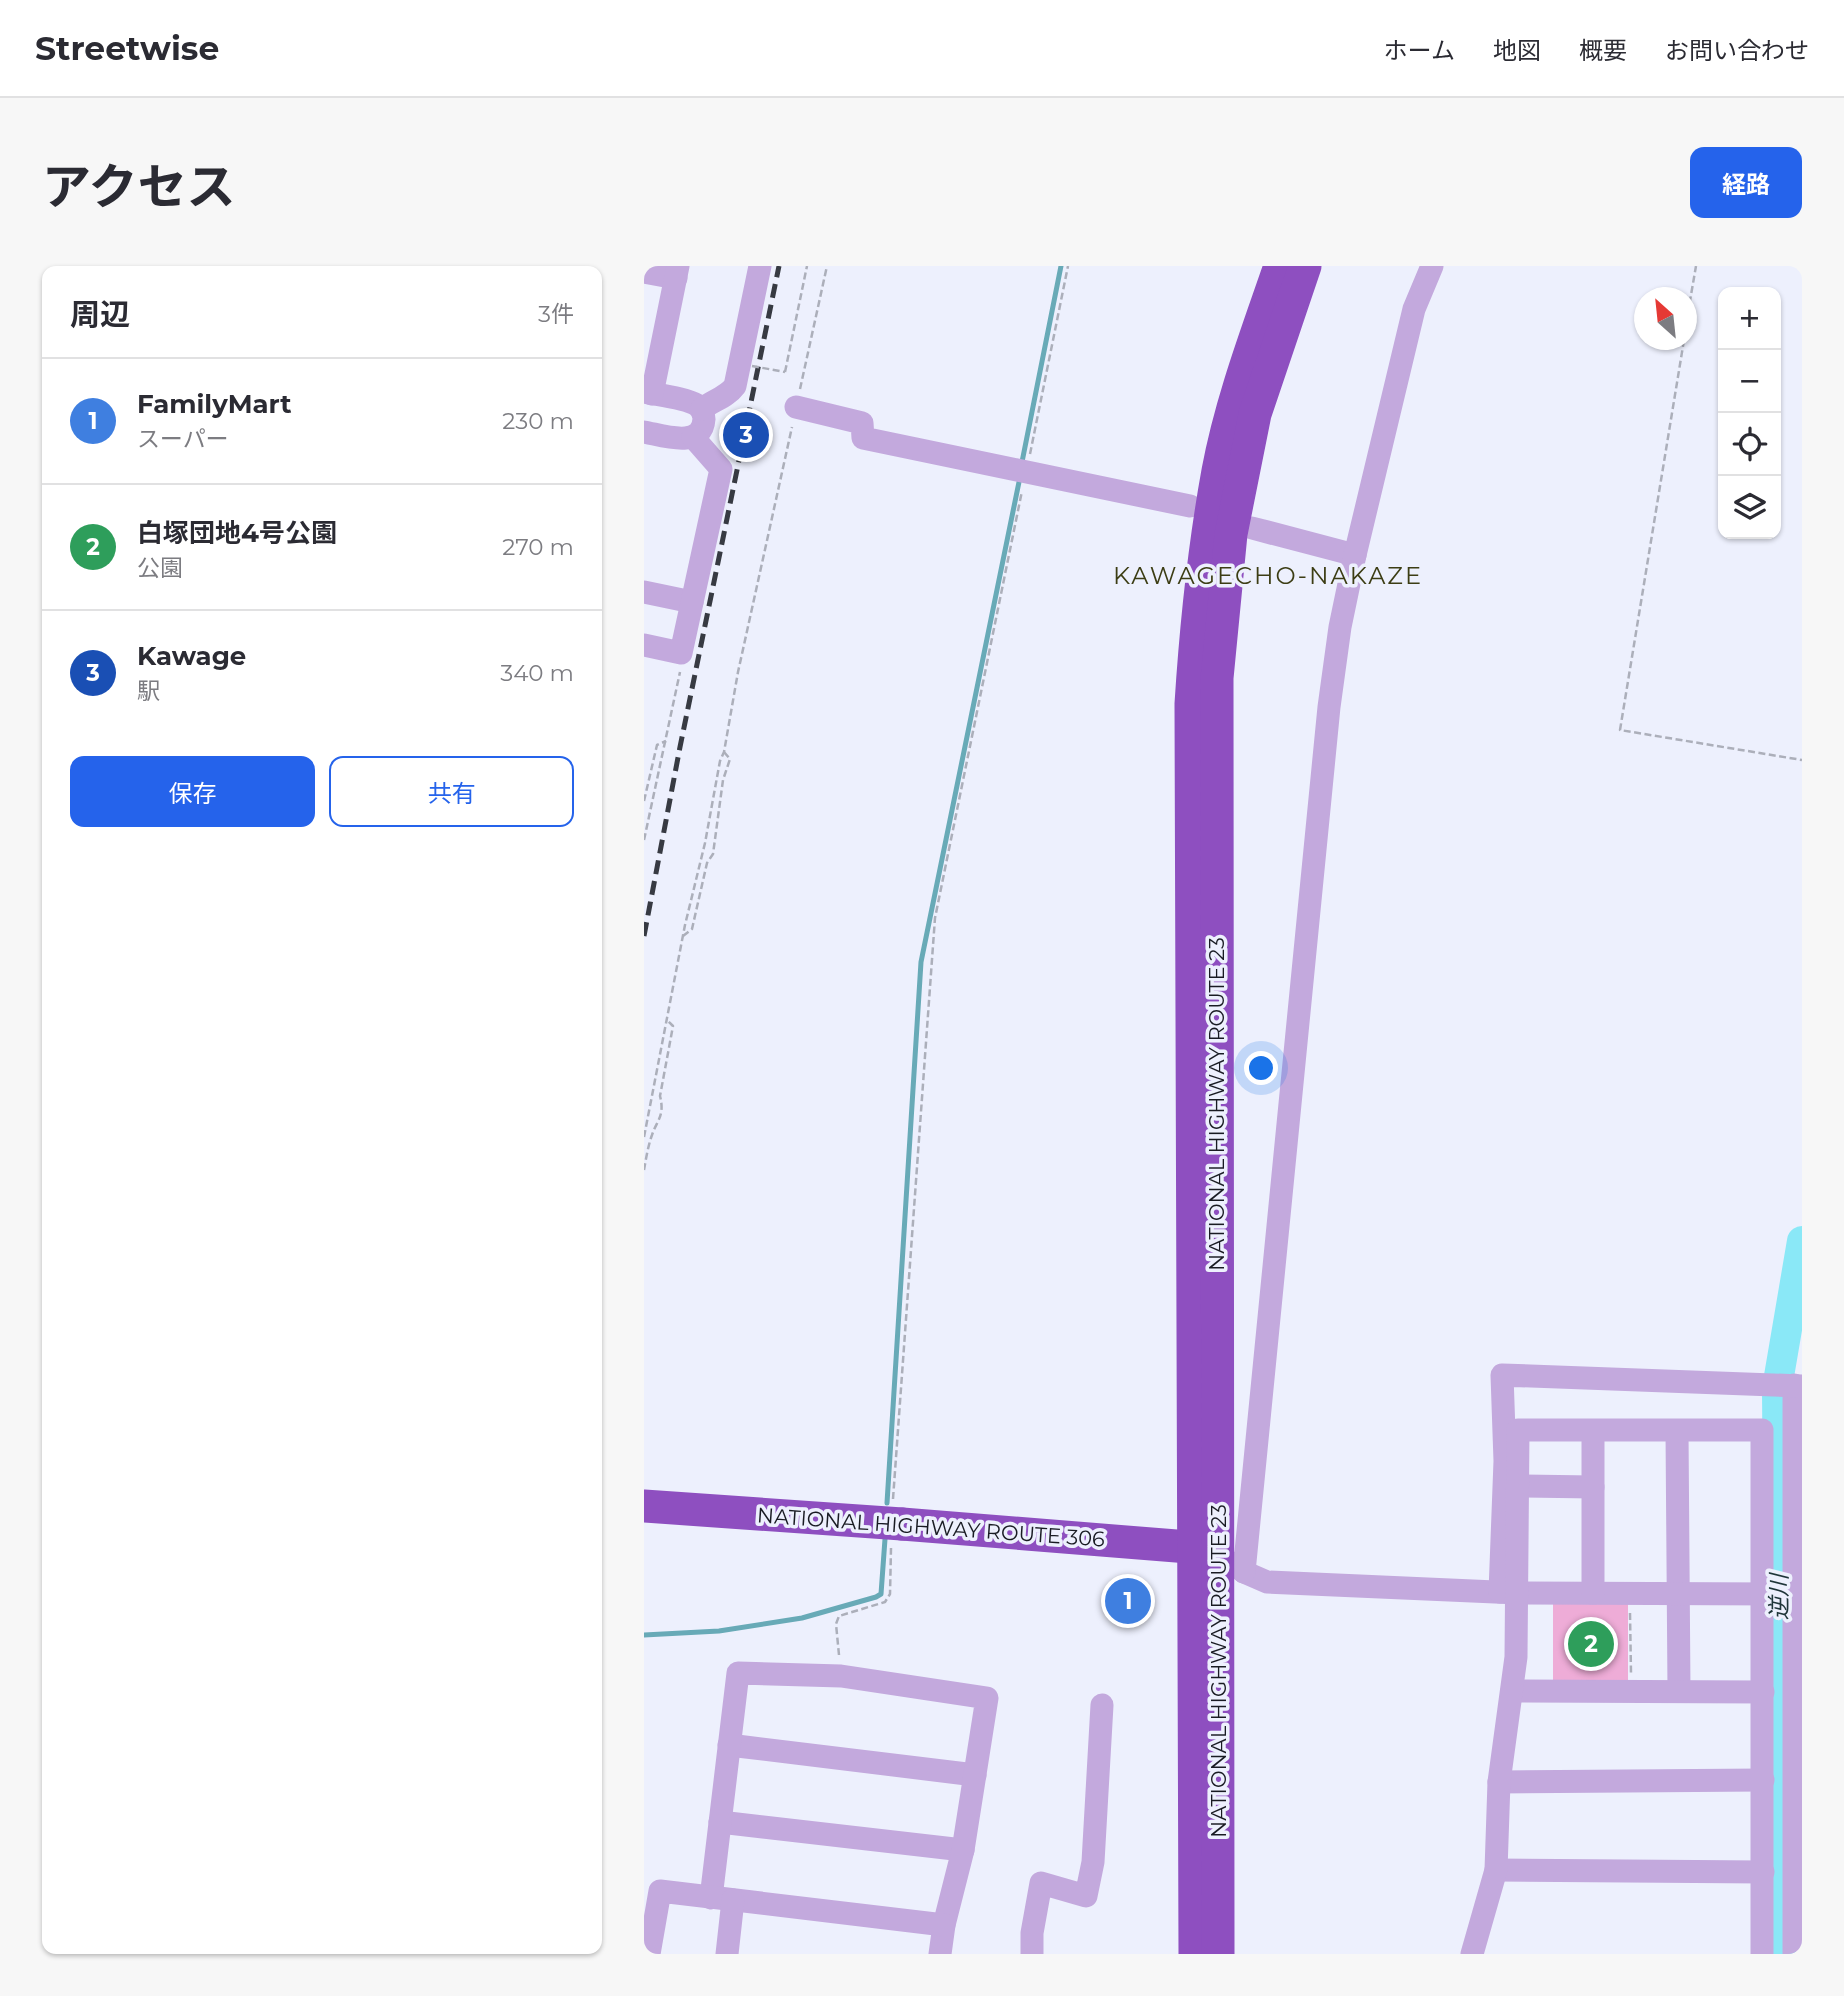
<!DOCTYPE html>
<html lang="ja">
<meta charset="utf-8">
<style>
:root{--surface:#fff;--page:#f7f7f7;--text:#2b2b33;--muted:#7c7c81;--line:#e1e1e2;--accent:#2563eb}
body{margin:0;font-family:Montserrat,"Noto Sans JP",sans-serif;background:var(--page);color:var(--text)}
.controls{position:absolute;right:21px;top:21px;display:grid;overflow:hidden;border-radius:14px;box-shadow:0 2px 5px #0004}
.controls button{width:63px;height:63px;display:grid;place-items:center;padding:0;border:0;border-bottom:2px solid var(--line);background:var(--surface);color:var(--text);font:35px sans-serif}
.compass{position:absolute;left:990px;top:21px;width:63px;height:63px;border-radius:50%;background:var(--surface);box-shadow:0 2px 5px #0004;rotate:333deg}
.you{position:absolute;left:618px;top:803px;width:24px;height:24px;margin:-18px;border:5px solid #fff;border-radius:50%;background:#1a73e8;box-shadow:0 0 0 10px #1a73e833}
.badge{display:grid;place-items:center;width:46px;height:46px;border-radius:50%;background:var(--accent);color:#fff;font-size:23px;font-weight:700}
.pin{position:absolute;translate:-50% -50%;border:4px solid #fff;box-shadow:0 2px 7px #0006}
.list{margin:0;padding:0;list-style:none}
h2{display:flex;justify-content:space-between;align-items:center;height:91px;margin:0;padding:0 28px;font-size:30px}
h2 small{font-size:23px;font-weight:400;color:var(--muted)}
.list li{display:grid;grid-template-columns:46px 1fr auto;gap:21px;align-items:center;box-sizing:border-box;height:126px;padding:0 28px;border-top:2px solid var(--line)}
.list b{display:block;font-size:26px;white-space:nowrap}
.list p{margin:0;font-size:23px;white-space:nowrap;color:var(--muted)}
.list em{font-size:23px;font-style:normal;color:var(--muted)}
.actions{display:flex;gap:14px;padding:21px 28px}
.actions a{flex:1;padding:16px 0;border:2px solid var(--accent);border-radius:14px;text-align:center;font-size:24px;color:var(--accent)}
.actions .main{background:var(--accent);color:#fff}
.icon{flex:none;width:38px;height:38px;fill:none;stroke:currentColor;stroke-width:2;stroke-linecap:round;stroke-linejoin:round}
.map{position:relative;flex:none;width:1158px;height:1688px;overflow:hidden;border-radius:14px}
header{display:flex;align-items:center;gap:42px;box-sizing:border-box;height:98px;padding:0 35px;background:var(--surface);border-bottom:2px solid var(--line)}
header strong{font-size:33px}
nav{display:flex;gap:38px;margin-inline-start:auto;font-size:24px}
.intro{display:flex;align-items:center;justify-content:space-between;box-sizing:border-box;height:168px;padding:0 42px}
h1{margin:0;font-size:49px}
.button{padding:18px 32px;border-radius:14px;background:var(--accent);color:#fff;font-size:24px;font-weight:700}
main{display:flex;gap:42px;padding:0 42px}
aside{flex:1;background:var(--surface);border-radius:14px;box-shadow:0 2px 5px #0004}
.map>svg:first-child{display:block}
.green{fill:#eeacd7}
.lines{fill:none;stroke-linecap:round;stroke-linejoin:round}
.stream{stroke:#68aab7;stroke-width:5}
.river{stroke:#8ae8f7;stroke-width:30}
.path{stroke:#acafba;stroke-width:2.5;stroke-dasharray:7 3.5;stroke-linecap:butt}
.minor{stroke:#c3a9dd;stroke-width:23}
.highway{stroke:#8e4fc0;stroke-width:33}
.rail{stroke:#373a42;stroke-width:5;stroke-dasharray:14 7;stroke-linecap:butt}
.path-bridge{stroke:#acafba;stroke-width:2.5;stroke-dasharray:7 3.5;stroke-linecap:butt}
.highway-bridge{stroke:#8e4fc0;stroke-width:33}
.labels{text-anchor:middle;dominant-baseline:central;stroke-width:7;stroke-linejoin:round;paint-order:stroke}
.street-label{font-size:21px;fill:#191b23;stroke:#edf0fd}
.water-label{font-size:23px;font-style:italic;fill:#1f3539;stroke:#edf0fd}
.quarter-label{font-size:24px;letter-spacing:2px;fill:#3c3d14;stroke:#edf0fd}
</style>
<header>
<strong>Streetwise</strong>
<nav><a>ホーム</a><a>地図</a><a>概要</a><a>お問い合わせ</a></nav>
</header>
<div class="intro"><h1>アクセス</h1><a class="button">経路</a></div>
<main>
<aside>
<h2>周辺<small>3件</small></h2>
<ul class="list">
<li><span class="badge" style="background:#3f7fe0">1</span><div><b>FamilyMart</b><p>スーパー</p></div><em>230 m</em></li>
<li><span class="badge" style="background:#2e9e5b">2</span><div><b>白塚団地4号公園</b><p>公園</p></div><em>270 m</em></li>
<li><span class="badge" style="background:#1a4fb4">3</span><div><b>Kawage</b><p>駅</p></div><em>340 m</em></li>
</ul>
<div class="actions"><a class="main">保存</a><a>共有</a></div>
</aside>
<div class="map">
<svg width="1158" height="1688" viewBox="0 0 1158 1688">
<rect width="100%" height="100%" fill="#edf0fd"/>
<rect class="green" x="909" y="1338" width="75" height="80"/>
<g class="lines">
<g class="stream">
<polyline points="378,196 417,0"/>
<polyline points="243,1237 277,696 375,216"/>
<polyline points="0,1369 75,1365 158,1352 232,1331 237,1328 241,1273"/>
</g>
<polyline class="river" points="1137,1688 1133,1122 1158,975"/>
<g class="path">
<polyline points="1042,58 1052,0"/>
<polyline points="1040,74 976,464 1158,494"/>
<polyline points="141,106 163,0"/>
<polyline points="156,123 183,0"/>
<polyline points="386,188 424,0"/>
<polyline points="0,535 13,479 22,475"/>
<polyline points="0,574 36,406"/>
<polyline points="39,670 48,663 63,597 69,588 79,514 86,493 80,486"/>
<polyline points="0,871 41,659 61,577 76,495 80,486 94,406 148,161"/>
<path d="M 0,904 C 2,893 4,880 8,869 C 13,854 21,850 16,830 L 29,760 L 23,754"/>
<polyline points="249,1233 291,652 378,225"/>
<polyline points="986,1347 987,1407"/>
<polyline points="195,1389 192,1358 195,1350 241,1336 246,1328 247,1282"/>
</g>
<g class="minor">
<polyline points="0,6 32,12"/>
<path d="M 0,126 C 14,129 42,132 53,139 C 58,143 60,147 60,153 C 58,184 18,169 0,166"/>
<polyline points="8,128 34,0"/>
<polyline points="152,141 218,157 219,172 546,240"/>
<path d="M 58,143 C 68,135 83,131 91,120 L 116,0"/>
<polyline points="608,262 711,289"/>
<polyline points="0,326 48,336"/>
<polyline points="0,379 37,387 77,203 49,171"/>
<polyline points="1150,1119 1150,1688"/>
<polyline points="1033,1165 1035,1425"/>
<polyline points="874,1220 949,1221"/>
<polyline points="589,1297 600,1306 623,1316 874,1327 1158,1328"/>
<polyline points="600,1306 685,441 696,361 711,289 770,43 788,0"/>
<polyline points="856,1326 861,1195 858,1109 1158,1120"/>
<polyline points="949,1327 949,1165"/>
<polyline points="868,1425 1119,1426"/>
<polyline points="85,1479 331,1509"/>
<polyline points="855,1516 1119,1514"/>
<polyline points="76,1556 319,1584"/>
<polyline points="852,1604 1119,1606"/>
<polyline points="67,1632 94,1407 197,1410 343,1432 319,1584 300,1659 296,1688"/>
<polyline points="5,1688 16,1625 300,1659"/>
<polyline points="83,1688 89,1634"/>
<polyline points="388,1688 388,1667 397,1617 442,1630 449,1596 458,1439"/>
<polyline points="828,1688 852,1604 855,1516 872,1391 874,1164 1118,1164 1118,1688"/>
</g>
<g class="highway">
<polyline points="258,1258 570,1283"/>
<path d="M 551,1688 L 547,438 C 552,359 560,282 574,205 C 587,135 613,67 636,0"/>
<polyline points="574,1688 573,412 587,268 611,148 661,0"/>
</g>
<polyline class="rail" points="0,670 36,481 135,0"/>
<polyline class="path-bridge" points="108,100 141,106"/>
<polyline class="highway-bridge" points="0,1240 258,1258"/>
</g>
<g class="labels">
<g class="street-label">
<text transform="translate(572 838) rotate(-90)">NATIONAL HIGHWAY ROUTE 23</text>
<text transform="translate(287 1261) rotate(4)">NATIONAL HIGHWAY ROUTE 306</text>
<text transform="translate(574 1405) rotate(-90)">NATIONAL HIGHWAY ROUTE 23</text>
</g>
<g class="water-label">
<text transform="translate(1135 1331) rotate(-90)">逆川</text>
</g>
<g class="quarter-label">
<text x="624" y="309">KAWAGECHO-NAKAZE</text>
</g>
</g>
</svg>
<div class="controls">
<button>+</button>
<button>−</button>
<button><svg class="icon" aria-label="locate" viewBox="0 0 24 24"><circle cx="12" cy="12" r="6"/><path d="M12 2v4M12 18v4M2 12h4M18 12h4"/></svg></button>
<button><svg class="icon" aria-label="layers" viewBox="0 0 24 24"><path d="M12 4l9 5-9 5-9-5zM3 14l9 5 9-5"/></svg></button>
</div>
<svg class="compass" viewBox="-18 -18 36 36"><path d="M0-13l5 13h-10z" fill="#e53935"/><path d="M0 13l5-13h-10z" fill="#7c7c81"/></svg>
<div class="you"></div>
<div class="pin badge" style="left:484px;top:1335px;background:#3f7fe0">1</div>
<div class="pin badge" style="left:947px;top:1378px;background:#2e9e5b">2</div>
<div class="pin badge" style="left:102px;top:169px;background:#1a4fb4">3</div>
</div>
</main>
